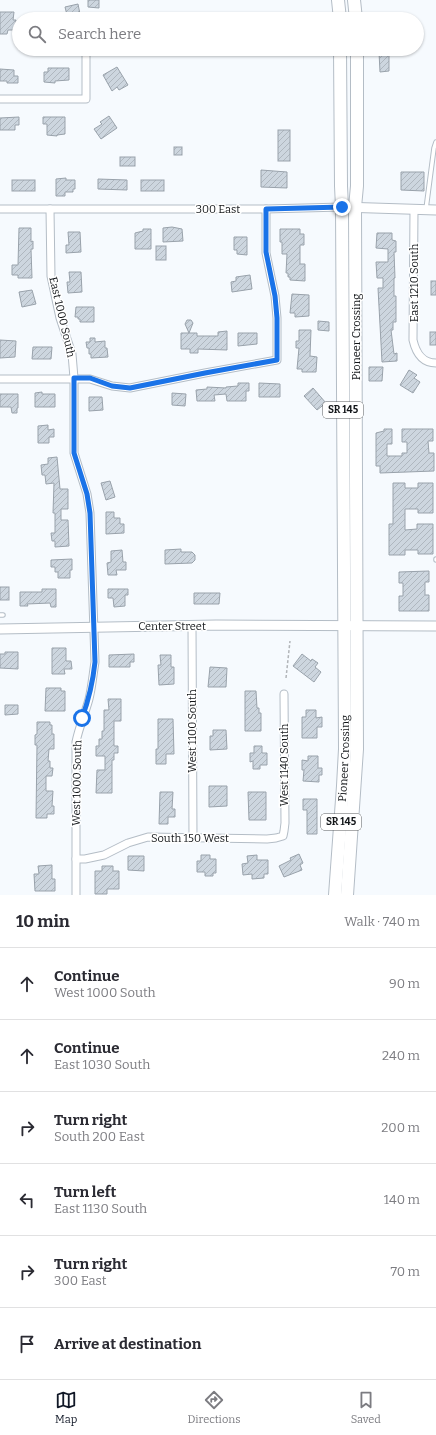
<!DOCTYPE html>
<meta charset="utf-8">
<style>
:root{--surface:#fff;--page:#f7f7f7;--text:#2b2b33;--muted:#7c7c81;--line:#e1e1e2;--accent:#111827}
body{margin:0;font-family:Bitter,serif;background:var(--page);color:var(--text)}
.stop{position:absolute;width:12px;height:12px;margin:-9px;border:3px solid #1a73e8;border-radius:50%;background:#fff}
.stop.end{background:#1a73e8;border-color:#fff;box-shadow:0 1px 4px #0008}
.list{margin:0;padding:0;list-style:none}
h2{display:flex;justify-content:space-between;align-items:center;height:52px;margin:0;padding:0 16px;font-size:17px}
h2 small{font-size:13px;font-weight:400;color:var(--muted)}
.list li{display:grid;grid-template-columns:26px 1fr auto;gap:12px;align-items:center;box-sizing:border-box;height:72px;padding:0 16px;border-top:1px solid var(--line)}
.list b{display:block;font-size:15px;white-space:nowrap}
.list p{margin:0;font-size:13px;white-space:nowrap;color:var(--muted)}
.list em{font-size:13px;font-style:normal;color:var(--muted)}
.icon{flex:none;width:22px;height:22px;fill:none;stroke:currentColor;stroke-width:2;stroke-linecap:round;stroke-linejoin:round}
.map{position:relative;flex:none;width:436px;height:895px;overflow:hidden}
.search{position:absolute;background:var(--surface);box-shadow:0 1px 3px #0004;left:12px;right:12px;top:12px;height:44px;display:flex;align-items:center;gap:10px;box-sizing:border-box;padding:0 14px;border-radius:22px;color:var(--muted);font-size:15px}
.sheet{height:484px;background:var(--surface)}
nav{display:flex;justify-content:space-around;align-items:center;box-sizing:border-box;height:56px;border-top:1px solid var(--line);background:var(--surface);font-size:11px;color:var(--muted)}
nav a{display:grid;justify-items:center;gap:2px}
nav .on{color:var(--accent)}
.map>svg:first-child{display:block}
.building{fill:url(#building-hatch);stroke:#99a2ab}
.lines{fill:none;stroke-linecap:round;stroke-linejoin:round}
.service-casing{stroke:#b4bdc6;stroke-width:5.5}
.minor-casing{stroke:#b4bdc6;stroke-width:9}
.tertiary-casing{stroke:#b4bdc6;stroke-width:11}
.trunk-casing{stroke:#b4bdc6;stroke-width:14}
.path{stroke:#b2b5b9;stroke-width:1.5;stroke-dasharray:3 2;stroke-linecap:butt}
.service{stroke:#fff;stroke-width:3.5}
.minor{stroke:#fff;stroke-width:7}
.tertiary{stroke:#fff;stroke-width:9}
.trunk{stroke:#fff;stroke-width:12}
.route{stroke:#1a73e8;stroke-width:5}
.labels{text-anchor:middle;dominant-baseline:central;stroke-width:3;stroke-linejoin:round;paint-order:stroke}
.shield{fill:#fff;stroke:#595b5d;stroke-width:1}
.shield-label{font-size:10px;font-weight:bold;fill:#121518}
.street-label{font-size:11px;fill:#121518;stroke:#fff}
</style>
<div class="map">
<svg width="436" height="895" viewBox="0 0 436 895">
<defs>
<pattern id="building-hatch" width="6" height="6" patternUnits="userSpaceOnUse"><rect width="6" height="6" fill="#cdd6df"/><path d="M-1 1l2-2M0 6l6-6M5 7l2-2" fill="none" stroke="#afb7bf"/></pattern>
</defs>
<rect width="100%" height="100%" fill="#f6fafe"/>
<g class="building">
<polygon points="88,0 99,0 99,8 88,7"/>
<polygon points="78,4 81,19 68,19 65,7"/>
<polygon points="0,12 14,12 13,20 16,20 15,30 8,30 7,34 0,34"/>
<polygon points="379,52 389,52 389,71 380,72"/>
<polygon points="117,67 128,85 119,90 117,87 112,91 103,75"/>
<polygon points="48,68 69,68 69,80 55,81 55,83 44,82 44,72 48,72"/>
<polygon points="0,69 14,70 14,76 18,76 18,83 7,83 7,81 0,81"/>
<polygon points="109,116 117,128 101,139 94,129 102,124 100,122"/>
<polygon points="19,117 19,125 15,125 15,130 0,130 0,118"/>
<polygon points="43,117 65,117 65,134 57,135 57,136 47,135 47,124 43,124"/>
<rect x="278" y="130" width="12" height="31"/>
<rect x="174" y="147" width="8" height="8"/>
<rect x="120" y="157" width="15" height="9"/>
<polygon points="261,170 287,172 287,188 261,187"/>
<polygon points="401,172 424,172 424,191 401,190"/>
<polygon points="66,178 66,180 75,180 75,189 73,189 73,192 65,192 65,196 56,196 56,179"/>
<polygon points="98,179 127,180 127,190 98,189"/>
<rect x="12" y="180" width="23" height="11"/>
<rect x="141" y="180" width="23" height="11"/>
<polygon points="172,227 182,229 183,241 163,242 163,228"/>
<polygon points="19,228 31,228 31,242 33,241 33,249 31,249 32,278 18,278 18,275 12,275 12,265 18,265"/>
<polygon points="143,229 151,229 151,249 135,249 135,233 143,231"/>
<polygon points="280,229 300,229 300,234 304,234 304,245 300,245 300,264 305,264 305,281 290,280 290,277 288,277 288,273 286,273 287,254 282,254 282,242 280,242"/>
<polygon points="68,232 80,232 81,252 66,253 66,245 69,245"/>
<polygon points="377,233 392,233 392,240 396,241 396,252 394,252 395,278 394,278 394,296 396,296 396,322 393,322 393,330 391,330 394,354 397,353 397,361 382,362 378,288 383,288 383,278 377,278 376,262 388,262 388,249 376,248"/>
<polygon points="234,237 247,237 247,255 237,254 237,250 234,250"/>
<rect x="156" y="246" width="10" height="14"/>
<polygon points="69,272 81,272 82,292 68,293 67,282 70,282"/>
<polygon points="250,275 252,289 232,292 231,282 236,281 236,277"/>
<rect x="431" y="281" width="5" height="14"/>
<polygon points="32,290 36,304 22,307 19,292"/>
<polygon points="292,294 309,295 309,316 295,317 295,313 290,313"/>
<polygon points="76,307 94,307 94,322 80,322 80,319 78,319 78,317 75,317"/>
<polygon points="187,320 191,320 193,323 189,333 197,333 197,336 218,336 218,332 227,331 227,350 198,349 198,353 190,353 190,349 181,349 181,333 189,333 185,324"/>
<polygon points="318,321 329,322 329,331 318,330"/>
<polygon points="299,330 311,330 310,356 317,357 316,372 302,372 302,369 297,369 299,348 296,348 296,341 299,341"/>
<rect x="430" y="332" width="6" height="13"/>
<polygon points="238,333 257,333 257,344 238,346"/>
<polygon points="90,338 95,338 95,342 105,341 105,348 107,348 108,357 91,358 91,354 89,354 89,348 87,348 86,342 90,342"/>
<polygon points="0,340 16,341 15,357 0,358"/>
<polygon points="33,347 52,347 51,359 32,359"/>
<polygon points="369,367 383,367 382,381 369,381"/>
<polygon points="409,370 417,375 414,378 420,382 413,393 400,385"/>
<polygon points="238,383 249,383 249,391 246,391 246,401 227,401 226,394 214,395 215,401 197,401 196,390 207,389 207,387 226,388 226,387 238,386"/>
<polygon points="259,383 280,384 280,397 259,397"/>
<polygon points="313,388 326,403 317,410 304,396"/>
<polygon points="42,392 42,394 55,394 55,407 35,407 35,393"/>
<polygon points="172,393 186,394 185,406 172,405"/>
<polygon points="0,394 18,394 18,408 17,408 17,413 12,413 11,407 0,407"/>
<polygon points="89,397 102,397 103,410 89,411"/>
<polygon points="48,425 48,430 54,429 54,437 49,437 49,443 38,443 38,426"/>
<polygon points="384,429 392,429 392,444 387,444 387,456 402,456 402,453 407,453 407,442 402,442 402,429 433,429 433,441 428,441 429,453 434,453 434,471 380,473 380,466 376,466 376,433 384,431"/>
<polygon points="57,457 60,489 68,489 68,509 61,509 61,520 68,520 69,546 55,547 55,541 52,541 51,533 55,533 55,513 53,513 54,483 46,484 45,475 42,475 41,465 48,464 48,458"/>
<polygon points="110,481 115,497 106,500 101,483"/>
<polygon points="393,483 405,483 405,488 418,488 418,483 433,483 433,513 418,513 418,509 405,509 405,530 417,529 417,524 433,524 433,554 418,554 418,550 405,550 405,555 389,555 389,524 393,524"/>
<polygon points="106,512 114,512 114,518 120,518 120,524 124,524 124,533 106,534"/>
<polygon points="181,549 181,552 192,552 195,555 195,560 192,563 165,564 165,550"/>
<polygon points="122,550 123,562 126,562 126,570 116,570 117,575 108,575 107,563 111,562 111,551"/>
<polygon points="72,559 72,570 70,570 70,578 58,578 58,572 55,572 55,567 51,567 51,560"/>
<polygon points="429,571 429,582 425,582 425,595 429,595 429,611 399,611 399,596 403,596 403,583 399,583 399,572"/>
<rect x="0" y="587" width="9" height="13"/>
<polygon points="42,589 56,589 56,607 51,607 50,603 27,604 28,606 20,606 20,592 42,592"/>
<polygon points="108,589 128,589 128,595 125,595 125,606 114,607 113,598 108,598"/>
<polygon points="194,593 220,593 219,604 194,604"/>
<polygon points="52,648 66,648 66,661 71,661 72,669 64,669 65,674 52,674"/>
<polygon points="5,652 18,652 18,669 0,668 0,654 5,654"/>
<polygon points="134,654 134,662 130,662 130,667 109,667 109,655"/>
<polygon points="302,654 311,661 312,659 318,663 315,667 321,672 314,682 293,666"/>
<polygon points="160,655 171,655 171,667 174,667 174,684 159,685 158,665 161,665"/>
<polygon points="210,667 227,668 226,687 208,687"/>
<polygon points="46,688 61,688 61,691 65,691 65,711 45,711"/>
<polygon points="245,691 256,691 257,708 259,708 259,713 261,713 261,731 245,731"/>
<polygon points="108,699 121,699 121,721 114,721 114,746 118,746 118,753 114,753 114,760 112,760 112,793 96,793 97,770 105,770 105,756 96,756 96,746 99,746 99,739 102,739 102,731 104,731 104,710 109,710"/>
<polygon points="5,705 18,705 18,714 5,715"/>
<polygon points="306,710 316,710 316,718 322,717 322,727 317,727 317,738 302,738 302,717 306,717"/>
<polygon points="158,719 173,719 174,754 166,754 166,764 156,764 156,749 158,749"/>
<polygon points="37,722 50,722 50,725 52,725 52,734 54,734 54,749 49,749 48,761 50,761 50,768 53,768 52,776 46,776 46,791 53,791 52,806 54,806 54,814 47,814 47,818 36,818 37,745 35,745 35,735 37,734"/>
<polygon points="213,730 226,730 227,749 210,750 210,736 213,736"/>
<polygon points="254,746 262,746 262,753 267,753 267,765 260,765 260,769 253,769 253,761 250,762 250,753 254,753"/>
<polygon points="308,756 318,756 318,768 322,768 322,775 319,775 319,782 303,781 304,770 302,770 302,760 308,761"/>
<polygon points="209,786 227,786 227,806 209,807"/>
<polygon points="160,792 173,792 172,809 175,809 175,817 168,817 168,824 159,824"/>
<polygon points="248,792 266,792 266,820 249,820"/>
<polygon points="303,799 317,799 317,834 307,834 307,810 303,810"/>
<polygon points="299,854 303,863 300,865 302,870 284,877 279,866 291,860 290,858"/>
<polygon points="201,855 210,855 210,859 216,859 216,873 213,873 213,876 205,876 205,872 197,872 197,861 201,861"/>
<polygon points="257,855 257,860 268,860 268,874 264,874 264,878 252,879 252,874 243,875 242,864 248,863 247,856"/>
<polygon points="128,856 144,856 144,871 128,870"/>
<polygon points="52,865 52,879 55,879 55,891 35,891 34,874 39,874 38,866"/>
<polygon points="102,866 113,866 113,871 119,871 119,889 107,889 107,894 95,894 95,871 102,871"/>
</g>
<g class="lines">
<defs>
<g id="service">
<polyline points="426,209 434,148 436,142"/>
<polyline points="436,560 436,559"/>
<polyline points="0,615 3,615"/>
</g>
<g id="minor">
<polyline points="0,99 86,99 86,49"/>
<polyline points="0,209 266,209 342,207"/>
<path d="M 50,209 L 51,276 L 60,318 L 72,354 L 74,378 L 74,453 L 87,494 L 90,513 L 95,662 C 93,674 92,687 89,699 C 85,714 79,727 76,742 L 76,895"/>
<path d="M 414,210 L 413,340 C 416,353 422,363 436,363"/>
<polyline points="0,379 90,379 112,386 130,388 205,373 277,360 277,318 275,296 266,253 266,209"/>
<polyline points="192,625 193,837"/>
<polyline points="76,859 85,859 104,855 128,843 148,837 267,839 276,838 283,836 284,831 285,823 284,694"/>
</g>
<g id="tertiary">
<polyline points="342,207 436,210"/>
<polyline points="0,629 216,625 436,626"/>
</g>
<g id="trunk">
<polyline points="338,0 340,19"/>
<polyline points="354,0 356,19"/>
<path id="s1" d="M 335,895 L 343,786 L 345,749 L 342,207 L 341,186 L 340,49"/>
<polyline points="347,895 357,749 355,207 357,186 357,49"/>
</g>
</defs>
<use href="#service" class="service-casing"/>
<use href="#minor" class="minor-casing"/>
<use href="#tertiary" class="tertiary-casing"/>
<use href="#trunk" class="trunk-casing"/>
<polyline class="path" points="286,678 290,641"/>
<use href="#service" class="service"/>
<use href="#minor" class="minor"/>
<use href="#tertiary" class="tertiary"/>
<use href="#trunk" class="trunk"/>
</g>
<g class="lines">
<path class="route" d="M 82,718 C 89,699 93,681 95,662 L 90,513 L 87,494 L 74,453 L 74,378 L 90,378 L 112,386 L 130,388 L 205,373 L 277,360 L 277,318 L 275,296 L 266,252 L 266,209 L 342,207"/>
</g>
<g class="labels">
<g class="shield">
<rect x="323" y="402" width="40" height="16" rx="3"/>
<rect x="321" y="814" width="40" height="16" rx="3"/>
</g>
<g class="shield-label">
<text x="343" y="410">SR 145</text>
<text x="341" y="822">SR 145</text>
</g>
<g class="street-label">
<text x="218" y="209">300 East</text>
<text transform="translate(414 283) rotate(-90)">East 1210 South</text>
<text transform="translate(62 317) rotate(77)">East 1000 South</text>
<text transform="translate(356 337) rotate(-90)">Pioneer Crossing</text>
<text x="172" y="626">Center Street</text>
<text transform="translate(192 731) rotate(-90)">West 1100 South</text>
<text stroke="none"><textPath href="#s1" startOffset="137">Pioneer Crossing</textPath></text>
<text transform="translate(284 765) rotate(-90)">West 1140 South</text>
<text transform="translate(77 783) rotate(-89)">West 1000 South</text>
<text x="190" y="838">South 150 West</text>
</g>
</g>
</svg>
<div class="stop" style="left:82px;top:718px"></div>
<div class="stop end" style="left:342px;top:207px"></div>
<div class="search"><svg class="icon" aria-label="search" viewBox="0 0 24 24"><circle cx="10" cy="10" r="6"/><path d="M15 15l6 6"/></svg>Search here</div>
</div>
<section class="sheet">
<h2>10 min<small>Walk · 740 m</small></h2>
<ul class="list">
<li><svg class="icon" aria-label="ahead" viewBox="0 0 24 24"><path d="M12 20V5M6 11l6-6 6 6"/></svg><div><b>Continue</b><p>West 1000 South</p></div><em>90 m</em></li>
<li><svg class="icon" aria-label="ahead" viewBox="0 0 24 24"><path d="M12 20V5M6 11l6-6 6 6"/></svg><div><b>Continue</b><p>East 1030 South</p></div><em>240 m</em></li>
<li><svg class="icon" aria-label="right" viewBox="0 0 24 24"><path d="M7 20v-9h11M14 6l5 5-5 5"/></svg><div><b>Turn right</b><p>South 200 East</p></div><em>200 m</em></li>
<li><svg class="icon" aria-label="left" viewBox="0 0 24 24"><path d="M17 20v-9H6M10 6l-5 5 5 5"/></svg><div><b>Turn left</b><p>East 1130 South</p></div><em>140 m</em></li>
<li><svg class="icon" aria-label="right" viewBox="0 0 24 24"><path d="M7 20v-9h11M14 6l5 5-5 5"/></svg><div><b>Turn right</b><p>300 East</p></div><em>70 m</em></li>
<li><svg class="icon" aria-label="arrive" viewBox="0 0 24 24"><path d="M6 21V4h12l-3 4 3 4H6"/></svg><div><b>Arrive at destination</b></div></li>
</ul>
</section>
<nav>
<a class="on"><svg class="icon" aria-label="map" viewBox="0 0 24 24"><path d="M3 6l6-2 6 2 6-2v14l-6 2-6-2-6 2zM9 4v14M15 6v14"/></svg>Map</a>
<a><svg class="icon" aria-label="directions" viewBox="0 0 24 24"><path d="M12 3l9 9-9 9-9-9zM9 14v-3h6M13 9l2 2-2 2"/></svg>Directions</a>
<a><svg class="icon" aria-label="saved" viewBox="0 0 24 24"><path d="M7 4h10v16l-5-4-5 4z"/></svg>Saved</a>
</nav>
